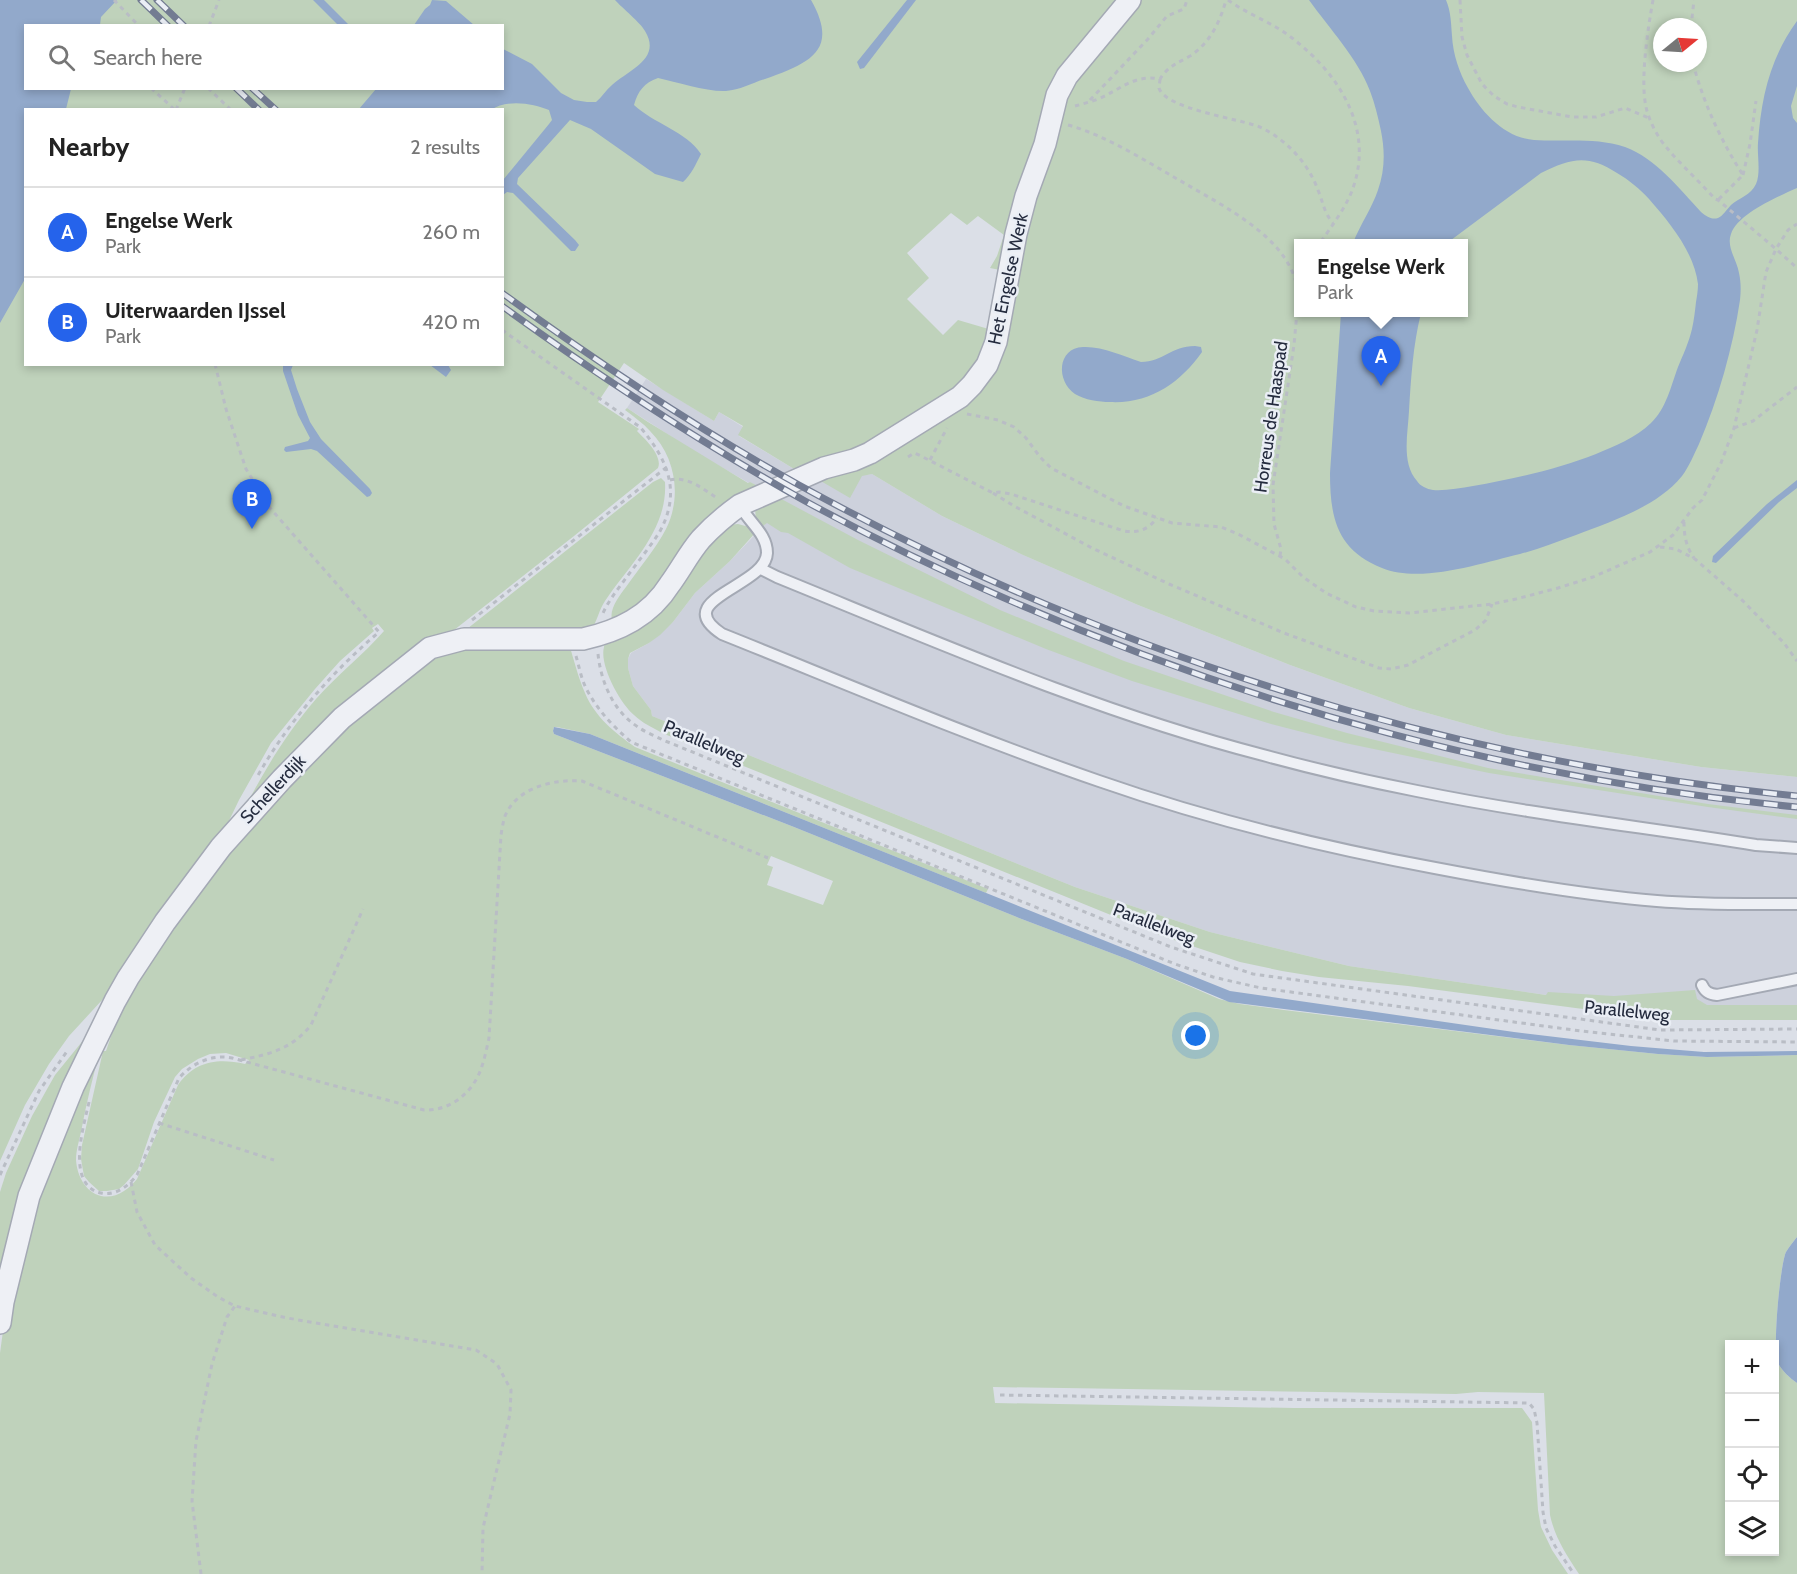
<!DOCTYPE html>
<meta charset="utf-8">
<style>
:root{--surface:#fff;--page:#f6f6f6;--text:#222;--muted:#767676;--line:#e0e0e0;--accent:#2563eb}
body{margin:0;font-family:Cabin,sans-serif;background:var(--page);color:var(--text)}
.controls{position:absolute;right:18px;bottom:18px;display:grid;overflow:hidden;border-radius:0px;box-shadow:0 3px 9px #0003}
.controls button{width:54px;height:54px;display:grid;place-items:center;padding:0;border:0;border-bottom:2px solid var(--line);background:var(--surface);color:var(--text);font:30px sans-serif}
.compass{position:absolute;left:1653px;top:18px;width:54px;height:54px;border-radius:50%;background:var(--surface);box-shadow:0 3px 9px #0003;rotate:72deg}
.you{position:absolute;left:1196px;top:1036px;width:21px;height:21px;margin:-15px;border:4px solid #fff;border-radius:50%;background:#1a73e8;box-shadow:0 0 0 9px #1a73e833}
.badge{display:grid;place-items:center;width:39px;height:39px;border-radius:50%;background:var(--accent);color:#fff;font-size:20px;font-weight:700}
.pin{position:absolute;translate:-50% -50px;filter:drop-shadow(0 2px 3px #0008)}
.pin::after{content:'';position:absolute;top:32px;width:21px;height:18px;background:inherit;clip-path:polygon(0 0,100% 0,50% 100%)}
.popup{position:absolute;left:1294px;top:239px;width:174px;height:78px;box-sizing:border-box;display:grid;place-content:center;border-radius:0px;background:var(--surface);filter:drop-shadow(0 2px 4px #0005);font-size:20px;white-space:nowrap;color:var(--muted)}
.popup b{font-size:22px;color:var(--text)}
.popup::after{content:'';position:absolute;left:50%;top:100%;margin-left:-12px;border:12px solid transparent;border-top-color:var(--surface)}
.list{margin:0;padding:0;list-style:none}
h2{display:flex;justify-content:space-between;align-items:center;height:78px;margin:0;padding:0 24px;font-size:26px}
h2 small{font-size:20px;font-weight:400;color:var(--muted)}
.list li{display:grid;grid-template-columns:39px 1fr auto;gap:18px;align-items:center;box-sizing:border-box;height:90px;padding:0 24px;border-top:2px solid var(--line)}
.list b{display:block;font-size:22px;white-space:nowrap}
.list p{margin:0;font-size:20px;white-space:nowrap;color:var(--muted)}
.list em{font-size:20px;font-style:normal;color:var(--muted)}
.icon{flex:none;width:33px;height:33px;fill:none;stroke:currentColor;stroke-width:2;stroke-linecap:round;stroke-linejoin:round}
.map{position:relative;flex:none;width:1797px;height:1574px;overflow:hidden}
.search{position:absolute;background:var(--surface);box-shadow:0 3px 9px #0003;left:24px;top:24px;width:480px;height:66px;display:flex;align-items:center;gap:15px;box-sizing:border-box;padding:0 21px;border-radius:0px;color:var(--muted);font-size:22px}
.panel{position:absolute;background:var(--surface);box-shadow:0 3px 9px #0003;left:24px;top:108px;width:480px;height:258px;border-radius:0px}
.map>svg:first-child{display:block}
.built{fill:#cdd1dc}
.green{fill:#bfd2bb;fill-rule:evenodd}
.water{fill:#92a9cb}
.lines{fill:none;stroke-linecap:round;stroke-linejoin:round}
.lane-casing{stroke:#a4a9b4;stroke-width:14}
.street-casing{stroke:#a4a9b4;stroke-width:24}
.path{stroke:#b9bdc5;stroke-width:3;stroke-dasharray:4.5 4.5;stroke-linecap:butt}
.lane{stroke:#eef0f5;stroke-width:10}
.street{stroke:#eef0f5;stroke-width:21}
.rail-casing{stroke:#737c92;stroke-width:7}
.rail{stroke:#eaeef5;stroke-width:4.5;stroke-dasharray:14;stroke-linecap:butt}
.labels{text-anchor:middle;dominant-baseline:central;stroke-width:5;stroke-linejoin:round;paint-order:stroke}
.street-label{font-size:18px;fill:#242b3e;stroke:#eaeef5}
</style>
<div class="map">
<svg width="1797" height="1574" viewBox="0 0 1797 1574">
<rect width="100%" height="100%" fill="#dbdfe7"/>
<g class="built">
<polygon points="646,379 714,421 719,412 743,427 739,436 799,472 772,494 750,482 749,483 697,453 627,408"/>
<polygon points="872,474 942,516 1023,555 1138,605 1290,665 1409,708 1506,735 1701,767 1797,777 1797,1010 1689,1010 1547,995 1349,966 1210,932 1075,887 652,716 651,710 633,686 628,668 628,659 631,653 649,643 673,622 695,593 730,561 767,522 779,498 819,480"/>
</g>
<g class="green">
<path d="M 0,0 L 108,0 L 112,4 L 117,0 L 1797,0 L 1797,777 L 1701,767 L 1506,735 L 1409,708 L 1290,665 L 1138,605 L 1023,555 L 942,516 L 872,474 L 862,476 L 850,498 L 819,480 L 799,472 L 738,435 L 743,426 L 719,412 L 714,421 L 663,390 L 624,363 L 598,402 L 639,429 L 637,431 C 645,439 663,456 658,468 L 574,536 L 440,641 L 239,819 C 261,776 284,736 316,699 C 337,675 363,655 384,631 L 378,624 L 372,628 L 374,631 L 340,661 L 315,689 L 271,743 L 239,800 L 226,827 L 159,925 L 103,999 L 69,1036 L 49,1064 L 25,1105 L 0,1161 ZM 26,26 L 502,26 L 502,88 L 26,88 ZM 1662,27 L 1698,27 L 1698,63 L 1662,63 ZM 26,110 L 502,110 L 502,364 L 26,364 ZM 951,213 L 967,225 L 978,216 L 1004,235 L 997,256 L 990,268 L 1000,270 L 992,330 L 958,320 L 943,335 L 907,299 L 929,278 L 907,253 ZM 1298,243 L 1464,243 L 1464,312 L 1298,312 Z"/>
<path d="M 627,408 L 648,422 L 748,483 L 750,482 L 760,487 L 644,608 L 612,619 C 609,609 620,595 626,587 C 639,568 655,550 666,529 C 682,497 676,457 650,431 C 643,423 634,417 625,410 Z"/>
<path d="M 661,478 L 665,482 C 668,530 630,564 605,601 C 599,610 597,621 591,631 L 458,636 L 653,482 Z"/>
<polygon points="772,494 858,540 1000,610 1124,661 1274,712 1347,733 1488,768 1708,804 1797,815 1797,819 1708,807 1489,773 1345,743 1271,724 1132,681 1046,649 850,568 788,533 781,532 767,523 763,526 756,520 755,509"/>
<path d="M 738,524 L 749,527 L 756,532 L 730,561 L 695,593 L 673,622 L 660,635 L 649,643 L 630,653 L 628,659 L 628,668 L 633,686 L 651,710 L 652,716 L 1075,887 L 1210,932 L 1349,966 L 1546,995 L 1548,992 L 1614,996 L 1695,990 L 1697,999 L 1707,1005 L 1797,1005 L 1797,1020 L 1667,1020 L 1408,986 L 1319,977 L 1282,971 L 1240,962 L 1165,937 L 662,733 C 652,727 642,723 634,715 C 620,703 599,665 604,647 C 604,645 608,640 609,638 L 729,525 Z"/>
<path d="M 569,644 C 574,660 578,677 585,693 C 595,717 615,733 635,747 L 988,889 L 986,893 L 590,734 L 557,727 L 554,727 L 553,731 L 554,734 L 794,827 L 1019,918 L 1127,959 L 1219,999 L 1240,1004 L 1284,1010 L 1569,1045 L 1658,1054 L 1707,1057 L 1797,1055 L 1797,1237 C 1793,1242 1789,1247 1786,1252 C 1780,1265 1772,1352 1778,1363 C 1782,1371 1790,1378 1797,1383 L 1797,1574 L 1579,1574 C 1566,1554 1555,1538 1550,1515 L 1544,1393 L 1478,1392 L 1456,1394 L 993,1387 L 995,1403 L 1294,1408 L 1522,1408 L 1532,1422 L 1538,1510 L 1541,1527 L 1552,1550 L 1568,1574 L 0,1574 L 0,1353 L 3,1331 L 29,1218 L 100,1050 C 93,1077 86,1104 81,1132 C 79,1141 76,1151 76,1160 C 77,1175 85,1192 101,1196 C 116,1199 128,1190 137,1179 L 178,1085 C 195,1061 218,1058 245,1064 L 249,1060 L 226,1053 L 210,1054 L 198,1059 L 182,1069 L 175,1077 L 154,1122 L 138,1169 L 124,1185 L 119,1189 L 107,1191 L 99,1191 L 89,1182 L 84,1176 L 81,1159 L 82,1145 L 103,1051 L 106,1051 L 126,993 L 164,924 L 276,794 L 408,670 L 455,646 ZM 771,856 L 833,881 L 823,905 L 767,885 L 773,867 L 767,865 ZM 1730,1344 L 1774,1344 L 1774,1552 L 1730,1552 Z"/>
<polygon points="94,1027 0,1290 0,1192 6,1173 32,1116 55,1075"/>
</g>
<g class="water">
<polygon points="0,0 117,0 101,17 100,25 26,26 26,88 71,89 66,109 26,110 25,279 0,323"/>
<polygon points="313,0 324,0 349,25 338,25"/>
<polygon points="432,0 446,1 474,25 414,25 425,9 430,5"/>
<path d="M 615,0 L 811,0 C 840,51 809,63 765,79 C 752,83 740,90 726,91 C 707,92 677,82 658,78 C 644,83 638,91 634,105 C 653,123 687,132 701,154 C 696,164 691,175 683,182 L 655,174 L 591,129 L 570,120 L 518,178 L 517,184 L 575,240 L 579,245 L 575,251 L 571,251 L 513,193 L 507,192 L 503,195 L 503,180 L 549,124 L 552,120 L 549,110 C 533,103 506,99 491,110 L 359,109 L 376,89 L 502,88 L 503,49 L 532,64 L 561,93 L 574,100 L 587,102 L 596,102 C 602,97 606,90 612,85 C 629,70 662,59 645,31 C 641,23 622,8 615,0 Z"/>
<polygon points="907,0 916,0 864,68 860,69 857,62"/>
<path d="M 1309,0 L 1446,0 C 1451,12 1451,23 1452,36 C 1453,54 1459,72 1468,88 C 1481,112 1505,138 1534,140 C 1565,142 1595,137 1625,147 C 1655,158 1680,189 1701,212 C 1706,216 1711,220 1718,218 C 1723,216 1727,209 1731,205 C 1739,198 1751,195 1756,184 C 1761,173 1757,155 1758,143 C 1761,98 1770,58 1797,21 L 1797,86 L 1791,106 L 1793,118 L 1797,123 L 1797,188 C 1779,196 1737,214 1731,234 C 1726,247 1737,260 1739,273 C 1741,282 1741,291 1740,300 C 1733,347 1718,400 1699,444 C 1694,454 1689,467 1682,476 C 1657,507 1612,521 1576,535 C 1557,542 1539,549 1520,554 C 1481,563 1421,584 1382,568 C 1337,550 1330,518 1330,473 L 1341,313 L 1421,313 C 1413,345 1411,378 1409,411 C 1408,433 1401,463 1417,481 C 1420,486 1427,489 1433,490 C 1445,491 1460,488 1473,486 C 1513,479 1558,469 1596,454 C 1614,446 1636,438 1651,423 C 1666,409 1671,386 1678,367 C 1683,355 1689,342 1692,329 C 1694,320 1695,311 1696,302 C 1697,296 1698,290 1698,284 C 1694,252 1670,223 1649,199 C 1640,189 1629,180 1617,173 C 1588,154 1571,158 1541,173 L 1447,243 L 1353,243 C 1360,225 1372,208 1378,190 C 1385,170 1385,151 1381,131 C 1378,117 1375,104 1370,91 C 1358,59 1329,28 1309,0 Z"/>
<path d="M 1195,346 L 1201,347 L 1202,352 C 1180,383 1150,404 1110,402 C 1099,402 1085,400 1075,394 C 1056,381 1057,348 1083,347 C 1102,346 1123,356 1141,362 C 1163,362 1171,346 1195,346 Z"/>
<polygon points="283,365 293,365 291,370 297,389 310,422 321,439 370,489 372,493 370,496 367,497 317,451 311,449 286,452 284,450 285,447 308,441 310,438 298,415 283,371"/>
<polygon points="430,365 448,365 451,370 446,377"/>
<polygon points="1797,480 1797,488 1779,502 1716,563 1712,562 1713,556 1767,504"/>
<polygon points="554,727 590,734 1230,991 1514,1032 1631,1046 1704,1052 1797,1051 1797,1055 1707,1057 1658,1054 1569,1045 1229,1002 1127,959 1019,918 794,827 554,734 553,731"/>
<path d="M 1797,1237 L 1797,1383 C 1790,1378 1782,1371 1778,1363 C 1772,1352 1780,1265 1786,1252 C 1789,1247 1793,1242 1797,1237 Z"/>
</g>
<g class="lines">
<defs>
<g id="lane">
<path d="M 740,505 C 748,522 767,533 767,553 C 766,587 668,599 722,634 C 847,684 971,737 1099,781 C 1208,819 1321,847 1435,868 C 1508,882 1583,895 1657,901 C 1703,905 1750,904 1797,904"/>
<path d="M 761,569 L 777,577 C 937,642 1096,712 1263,755 C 1314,769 1366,781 1417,791 C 1529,814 1644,827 1756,845 L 1797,848"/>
<path d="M 1702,985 C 1705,992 1709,994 1717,995 L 1797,979"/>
</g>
<path id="street" d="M 0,1323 L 3,1302 L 29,1196 L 73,1087 L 115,1001 L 128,978 L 165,922 L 221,847 L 282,779 L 342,718 L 430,648 L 464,639 L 583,639 C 619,631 650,616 670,584 C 681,569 689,553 701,539 C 713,526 726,515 740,505 L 824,468 L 854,460 L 870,453 L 960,397 L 972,385 L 987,365 L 996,342 L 1016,234 L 1026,196 L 1045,144 L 1057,95 L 1067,76 L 1130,0"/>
</defs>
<use href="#lane" class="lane-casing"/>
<use href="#street" class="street-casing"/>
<g class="path">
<polyline points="114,0 139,26"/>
<path d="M 1228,0 C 1247,14 1269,21 1288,35 C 1336,70 1375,126 1353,188 C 1347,206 1331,227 1320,243"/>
<polyline points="1460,0 1462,37 1467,55 1482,84 1494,96 1507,104 1518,107 1572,117 1596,117 1625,108 1649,118"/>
<path d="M 1653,0 C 1648,28 1640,79 1646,107 C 1649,121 1658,138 1667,148 C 1682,166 1700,182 1715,199 L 1718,200 L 1776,249 L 1797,268"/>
<polyline points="209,26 219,0"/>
<polyline points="1691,27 1694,0"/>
<path d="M 1693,63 C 1703,102 1721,141 1743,175 L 1718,200"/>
<path d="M 1160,79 C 1160,82 1159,85 1159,88 C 1165,109 1241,119 1260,127 C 1287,140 1308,163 1318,190 C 1323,202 1324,213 1333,223"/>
<polyline points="151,88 175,110"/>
<polyline points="208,88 231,110"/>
<polyline points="1090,100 1148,39 1167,16 1184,9 1187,0"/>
<path d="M 1075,106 C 1082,104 1090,102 1098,99 C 1120,90 1134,74 1160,79 C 1168,66 1178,63 1190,56 C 1210,43 1220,22 1226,0"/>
<polyline points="176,110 185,88"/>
<path d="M 1068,125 C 1107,136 1144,160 1179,180 C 1208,197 1239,213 1264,235 C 1282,251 1295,269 1298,293"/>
<polyline points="1743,175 1750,144 1756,101"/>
<path d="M 502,330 L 640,427 C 668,460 682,492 659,533 C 649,548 637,563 626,578 C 618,589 609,600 603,613"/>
<path d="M 215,364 L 226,409 L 246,469 L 270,508 L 379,632 C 331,673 288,722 257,777"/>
<polyline points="967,414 998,420 1014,427 1026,438 1040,457 1051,468 1124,506 1172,523 1221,527 1238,534 1285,559 1303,577 1326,593 1356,607 1374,611 1409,613 1492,604 1516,599 1558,588 1593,577 1650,552 1673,535 1693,508 1702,500 1721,463 1734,428 1757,330 1766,272 1776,249 1788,230 1797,224"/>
<polyline points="1734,428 1753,421 1797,387"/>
<path d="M 908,457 L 914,453 L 919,455 L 993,493 L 999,492 L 1011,494 L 1124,531 C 1138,533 1148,530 1157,518"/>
<polyline points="930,460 947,428"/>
<path d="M 670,480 C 688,476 703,489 717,498"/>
<polyline points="993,493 1014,506 1092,548 1169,584 1284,633 1379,668 1391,669 1408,665 1475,630 1486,620 1492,604"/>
<path d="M 1684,522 C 1684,535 1686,547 1694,558"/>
<polyline points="1660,547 1676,549 1695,559 1743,601 1784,643 1797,661"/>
<polyline points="1280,556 1281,549 1274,524 1273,485 1294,345 1298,301"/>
<polyline points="472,620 667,467"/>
<path d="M 598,654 C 601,682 613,711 638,727 C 645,732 655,736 663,740 L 1171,947 L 1253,974 L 1660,1030 L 1797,1029"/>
<path d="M 576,656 C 579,666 581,678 586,688 C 597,710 613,726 631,742 L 1175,964 L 1213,977 L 1261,988 L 1581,1031 L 1674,1041 L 1797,1042"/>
<path d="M 241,1060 C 270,1054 292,1049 311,1025 L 363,909"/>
<path d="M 89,1102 C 84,1125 65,1185 101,1193 C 116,1196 128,1186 137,1175 L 179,1078 C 193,1063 211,1054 232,1058 L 424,1110 C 451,1111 474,1092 482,1066 C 485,1057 487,1047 489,1038 L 501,835 C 502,829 503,822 505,816 C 517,787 554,779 582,781 L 768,858"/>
<polyline points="159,1123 274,1160"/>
<polyline points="0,1175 39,1091 68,1050"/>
<polyline points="131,1182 137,1212 155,1245 191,1278 218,1297 235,1306 287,1318 476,1350 497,1364 511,1390 510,1414 483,1528 482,1574"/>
<polyline points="1000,1395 1529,1403 1534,1409 1537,1423 1543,1512 1546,1528 1555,1546 1574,1574"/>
<polyline points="201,1574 192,1501 196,1441 212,1364 227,1317 235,1306"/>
</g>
<use href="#lane" class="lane"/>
<use href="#street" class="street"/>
<defs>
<g id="rail">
<polyline points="141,0 168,26"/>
<polyline points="157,0 184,26"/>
<polyline points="236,88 259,110"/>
<polyline points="252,88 276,110"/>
<path d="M 502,293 C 597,362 696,428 799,485 C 1107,654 1447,761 1797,796"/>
<path d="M 502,306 C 600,377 700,442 805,501 C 869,536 935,568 1002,597 C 1254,708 1523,781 1797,807"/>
</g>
</defs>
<use href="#rail" class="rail-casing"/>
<use href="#rail" class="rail"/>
</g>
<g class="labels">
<g class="street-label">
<text transform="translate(1008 279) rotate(-78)">Het Engelse Werk</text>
<text transform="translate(1271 417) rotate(-82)">Horreus de Haaspad</text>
<text transform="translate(704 742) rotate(23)">Parallelweg</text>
<text transform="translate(273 789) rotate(-47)">Schellerdijk</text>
<text transform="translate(1154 924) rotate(21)">Parallelweg</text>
<text transform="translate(1627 1011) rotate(6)">Parallelweg</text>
</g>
</g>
</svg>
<div class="controls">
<button>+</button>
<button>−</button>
<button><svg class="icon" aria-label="locate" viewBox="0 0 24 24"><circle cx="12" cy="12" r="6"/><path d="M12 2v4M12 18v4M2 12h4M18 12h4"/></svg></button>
<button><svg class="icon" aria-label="layers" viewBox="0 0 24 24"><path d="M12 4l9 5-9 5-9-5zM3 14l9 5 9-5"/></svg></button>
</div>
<svg class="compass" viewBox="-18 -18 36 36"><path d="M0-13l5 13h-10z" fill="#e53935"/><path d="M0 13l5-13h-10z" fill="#767676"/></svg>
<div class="you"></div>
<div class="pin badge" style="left:1381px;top:386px">A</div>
<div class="popup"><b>Engelse Werk</b>Park</div>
<div class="pin badge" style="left:252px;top:529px">B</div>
<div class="search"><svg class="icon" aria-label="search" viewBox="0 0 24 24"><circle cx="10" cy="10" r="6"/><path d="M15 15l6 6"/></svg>Search here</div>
<section class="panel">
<h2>Nearby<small>2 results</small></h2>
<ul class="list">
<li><span class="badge">A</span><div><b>Engelse Werk</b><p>Park</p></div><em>260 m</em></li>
<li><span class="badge">B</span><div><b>Uiterwaarden IJssel</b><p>Park</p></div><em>420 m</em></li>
</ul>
</section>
</div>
